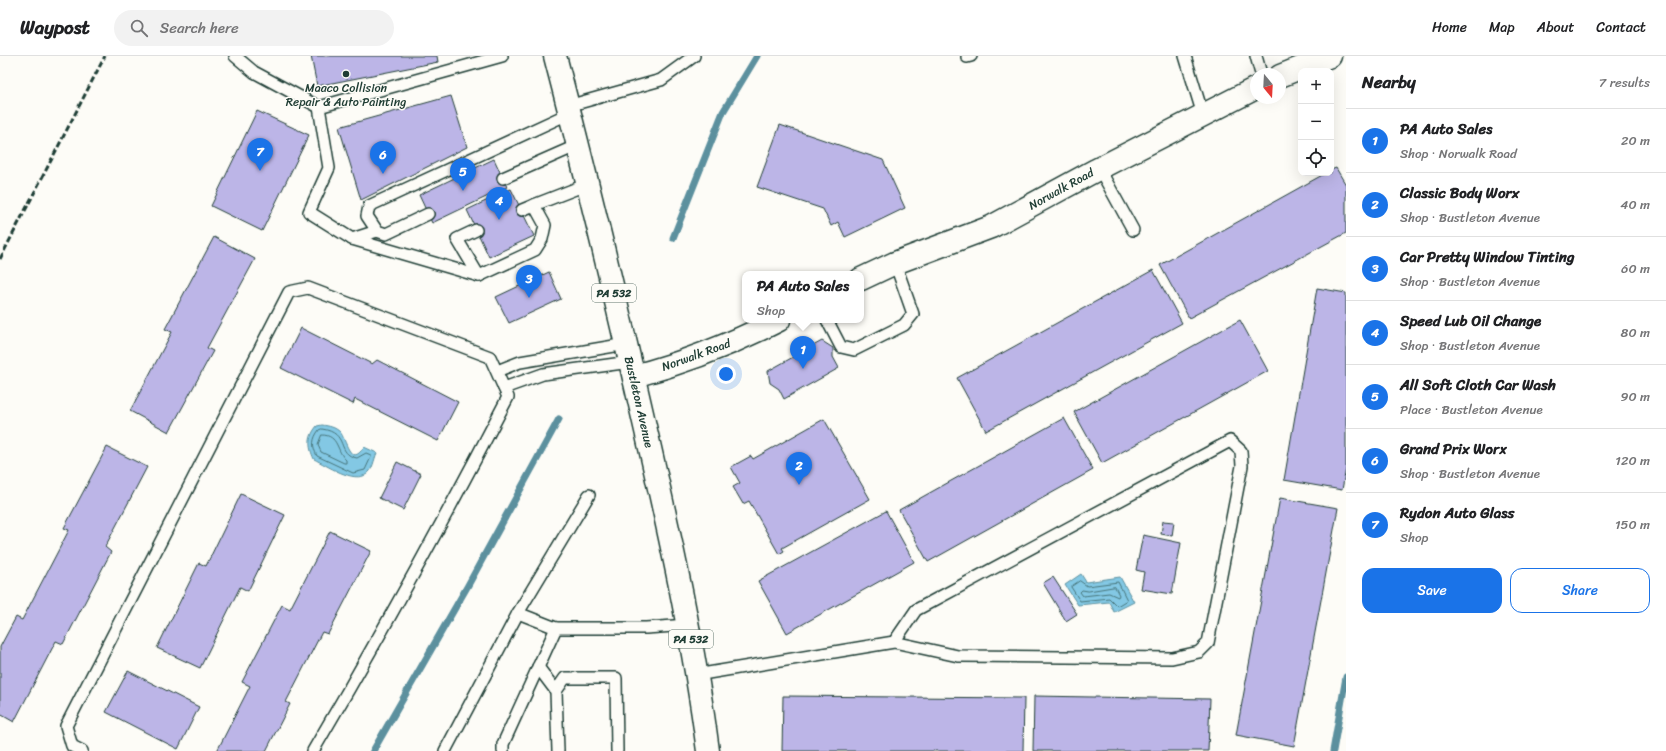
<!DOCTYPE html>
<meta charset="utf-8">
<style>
:root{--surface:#fff;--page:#f2f2f2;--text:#202124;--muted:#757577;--line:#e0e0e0;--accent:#1a73e8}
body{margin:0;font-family:Sriracha,sans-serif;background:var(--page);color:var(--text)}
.controls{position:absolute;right:12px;top:12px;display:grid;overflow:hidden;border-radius:8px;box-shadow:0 4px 16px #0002}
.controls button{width:36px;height:36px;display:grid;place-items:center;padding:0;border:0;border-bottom:1px solid var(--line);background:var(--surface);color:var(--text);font:20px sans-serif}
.compass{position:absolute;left:1250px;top:12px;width:36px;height:36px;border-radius:50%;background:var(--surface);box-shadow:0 4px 16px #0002;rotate:162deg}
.you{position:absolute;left:726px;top:318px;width:14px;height:14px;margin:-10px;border:3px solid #fff;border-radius:50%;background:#1a73e8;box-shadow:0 0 0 6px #1a73e833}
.badge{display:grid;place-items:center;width:26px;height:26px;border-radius:50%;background:var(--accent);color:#fff;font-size:13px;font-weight:700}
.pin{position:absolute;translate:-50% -33px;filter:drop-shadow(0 1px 2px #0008)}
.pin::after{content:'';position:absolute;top:21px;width:14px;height:12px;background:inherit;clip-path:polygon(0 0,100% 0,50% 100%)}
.popup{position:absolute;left:742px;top:215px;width:122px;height:52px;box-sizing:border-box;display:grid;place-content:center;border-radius:8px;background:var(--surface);filter:drop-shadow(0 1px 3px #0005);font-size:13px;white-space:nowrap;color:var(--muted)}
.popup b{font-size:15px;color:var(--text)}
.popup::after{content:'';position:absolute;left:50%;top:100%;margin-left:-8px;border:8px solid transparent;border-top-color:var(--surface)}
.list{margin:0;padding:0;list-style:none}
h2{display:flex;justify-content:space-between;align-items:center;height:52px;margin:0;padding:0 16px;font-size:17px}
h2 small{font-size:13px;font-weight:400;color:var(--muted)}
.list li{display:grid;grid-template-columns:26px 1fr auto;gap:12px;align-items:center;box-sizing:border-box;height:64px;padding:0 16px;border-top:1px solid var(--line)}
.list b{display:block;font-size:15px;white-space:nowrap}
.list p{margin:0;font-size:13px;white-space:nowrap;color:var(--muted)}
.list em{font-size:13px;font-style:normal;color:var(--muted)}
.actions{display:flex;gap:8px;padding:12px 16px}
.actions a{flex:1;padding:9px 0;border:1px solid var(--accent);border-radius:12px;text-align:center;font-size:14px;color:var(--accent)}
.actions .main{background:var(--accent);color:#fff}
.icon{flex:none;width:22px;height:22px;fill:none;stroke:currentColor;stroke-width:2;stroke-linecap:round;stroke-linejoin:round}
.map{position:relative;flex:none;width:1346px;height:695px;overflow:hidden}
header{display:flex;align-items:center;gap:24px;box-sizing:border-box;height:56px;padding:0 20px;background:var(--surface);border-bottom:1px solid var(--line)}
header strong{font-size:19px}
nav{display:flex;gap:22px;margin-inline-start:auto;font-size:14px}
.search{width:280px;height:36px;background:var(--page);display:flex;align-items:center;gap:10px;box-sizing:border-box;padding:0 14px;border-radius:22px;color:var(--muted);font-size:15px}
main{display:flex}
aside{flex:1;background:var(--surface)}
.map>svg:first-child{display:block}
.water{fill:#83c8e4;stroke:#5b909e}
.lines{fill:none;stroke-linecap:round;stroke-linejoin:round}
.shore{stroke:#47757a;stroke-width:1}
.stream{stroke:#5b909e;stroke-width:7}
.building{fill:#bcb5e7;stroke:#1f3d34}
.service-casing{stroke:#1f3d34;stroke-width:14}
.minor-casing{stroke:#1f3d34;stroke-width:25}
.primary-casing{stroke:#1f3d34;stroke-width:25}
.service{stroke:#fdfcf7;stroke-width:11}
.minor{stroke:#fdfcf7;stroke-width:22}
.primary{stroke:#fdfcf7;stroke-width:22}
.rail{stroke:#1f3d34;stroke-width:3;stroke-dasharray:6 3;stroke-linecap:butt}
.poi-dot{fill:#1f3d34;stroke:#fdfcf7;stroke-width:1.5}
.labels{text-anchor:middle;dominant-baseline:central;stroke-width:3;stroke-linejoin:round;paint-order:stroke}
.shield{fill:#fdfcf7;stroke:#62766e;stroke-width:1}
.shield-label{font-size:11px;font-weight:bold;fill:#1f3d34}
.poi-label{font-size:12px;fill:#1f3d34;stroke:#fdfcf7}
.street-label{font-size:12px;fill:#1f3d34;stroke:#fdfcf7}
</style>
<header>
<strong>Waypost</strong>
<div class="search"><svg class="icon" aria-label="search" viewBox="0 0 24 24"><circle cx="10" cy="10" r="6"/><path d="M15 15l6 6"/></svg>Search here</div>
<nav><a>Home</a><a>Map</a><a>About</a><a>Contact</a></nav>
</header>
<main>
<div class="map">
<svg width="1346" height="695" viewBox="0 0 1346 695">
<rect width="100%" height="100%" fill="#fdfcf7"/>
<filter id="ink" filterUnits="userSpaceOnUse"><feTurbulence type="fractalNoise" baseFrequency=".025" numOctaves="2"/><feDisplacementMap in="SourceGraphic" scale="8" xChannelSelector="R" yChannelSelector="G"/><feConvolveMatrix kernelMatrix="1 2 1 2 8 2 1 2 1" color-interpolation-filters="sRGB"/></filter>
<g filter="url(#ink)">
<g class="water">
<path d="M 322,369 C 329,370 335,371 340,376 C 346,382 350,413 364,391 L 377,397 C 374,403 373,414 367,418 C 354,428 326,409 314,403 C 308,390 308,381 317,370 Z"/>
<polygon points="1081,518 1086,526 1120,521 1134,546 1114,556 1109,546 1078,549 1065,529"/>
</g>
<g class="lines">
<g class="shore">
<path d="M 322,373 C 350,377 335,398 357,402 L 366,397 L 371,399 L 371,401 L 365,414 L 353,417 L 317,400 C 312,390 312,383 319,374 Z"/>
<path d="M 322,379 C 339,379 336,395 346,404 L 346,407 L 344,407 L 321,396 L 318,389 Z"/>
<polygon points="1080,525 1087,530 1118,526 1127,544 1117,550 1109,542 1080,545 1071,531"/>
<polygon points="1115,531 1119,539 1118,541 1109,537 1083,540 1080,536 1082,534 1088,535"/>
</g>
<g class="stream">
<polyline points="673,182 723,56 757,0"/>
<polyline points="373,695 467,531 559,363"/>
<polyline points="1333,695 1346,621"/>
</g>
</g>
<g class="building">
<polygon points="311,0 437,0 438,6 317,30"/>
<polygon points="451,40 467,91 361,144 339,71"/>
<polygon points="257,55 309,79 262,175 211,150"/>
<polygon points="780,69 883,104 905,152 845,181 838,166 831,170 823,153 757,131"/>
<polygon points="494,103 507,131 432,167 419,139"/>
<polygon points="1336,112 1346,129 1346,177 1189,262 1160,209 1326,117 1331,117 1331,114"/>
<polygon points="511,133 534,180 489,201 467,154"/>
<polygon points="214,181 255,203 207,292 213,295 169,376 130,355 172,276 165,273"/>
<polygon points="1153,214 1182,267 986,375 957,322"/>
<polygon points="549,216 561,243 509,267 496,241"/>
<polygon points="1317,232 1346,237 1346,412 1342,434 1284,424"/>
<polygon points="1240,264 1268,315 1102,407 1074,356"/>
<polygon points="301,272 372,308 377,304 458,346 438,385 355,343 353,348 281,312"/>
<polygon points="822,285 833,292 833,301 839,312 784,343 779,333 770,327 768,315"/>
<polygon points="1064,362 1093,414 928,506 899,454"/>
<polygon points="824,363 870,443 782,492 784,495 779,498 749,445 743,448 733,431 740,427 731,411 751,400 753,403"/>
<polygon points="107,391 147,411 105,491 111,496 63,588 56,585 14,666 0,658 0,591 16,561 22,564 69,474 64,472"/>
<polygon points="397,406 421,418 403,454 379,442"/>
<polygon points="241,438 285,459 248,535 240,531 200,612 157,592 199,507 206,510"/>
<polygon points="1280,442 1338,452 1294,690 1236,679"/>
<polygon points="886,455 914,506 787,577 758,525"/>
<polygon points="1163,465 1174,466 1172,480 1161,478"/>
<polygon points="330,475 371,495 328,578 322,576 286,646 290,648 266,695 217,695 250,630 242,626 282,549 290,553"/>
<polygon points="1143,479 1181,487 1172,538 1141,533 1144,516 1136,514"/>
<polygon points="1053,521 1077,558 1066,565 1043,527"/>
<polygon points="128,615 199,651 178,693 106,656"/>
<polygon points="783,640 1024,642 1023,695 782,695"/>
<polygon points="1034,640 1210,643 1208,695 1033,695"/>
</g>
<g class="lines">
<defs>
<g id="service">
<polyline points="235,0 254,16 319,51 502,0"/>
<polyline points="1185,0 1203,59"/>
<polyline points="1256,0 1261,18"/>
<polyline points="967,1 971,0"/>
<polyline points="568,50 661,24 694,0"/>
<polyline points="319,51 329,112 309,156 352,183 479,220 535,194 542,183 545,169 534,149 588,128"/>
<polyline points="1099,112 1133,174"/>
<polyline points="503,122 578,89"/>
<polyline points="522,154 534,149"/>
<polyline points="428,158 386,178 377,175 367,160 369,150 570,57"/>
<polyline points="476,174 457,183 479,220"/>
<polyline points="352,183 377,175"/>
<polyline points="827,264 841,291 854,294 904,269 913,258 895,207"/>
<polyline points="497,315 520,306 626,288"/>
<polyline points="504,332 543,318 630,306"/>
<polyline points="589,439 518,557 556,572 646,572 688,569"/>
<polyline points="538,611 556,635"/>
<polyline points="696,619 894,586 958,600 1172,602 1199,596 1208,587 1242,410 1241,395 1230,385 916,554 894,586"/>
<path d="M 82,695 L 72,690 L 66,670 L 289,236 L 308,232 L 490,301 L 508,341 C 446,461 381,579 313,695"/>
<polyline points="445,695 518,557"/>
<polyline points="503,695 503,688 556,572"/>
<polyline points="558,695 556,635 565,622 616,622 617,695"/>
</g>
<g id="minor">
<polyline points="1280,20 1330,0"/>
<polyline points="861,223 895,207 991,171 1096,114 1256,32"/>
<path d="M 634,320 C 684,307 732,288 779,264"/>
</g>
<path id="primary" d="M 555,0 C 588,126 618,252 647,379 C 671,484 694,588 708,695"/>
</defs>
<use href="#service" class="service-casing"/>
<use href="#minor" class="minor-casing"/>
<use href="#primary" class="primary-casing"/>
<use href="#service" class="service"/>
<use href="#minor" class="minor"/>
<use href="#primary" class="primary"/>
<polyline class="rail" points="0,203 105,0"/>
</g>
</g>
<circle class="poi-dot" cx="346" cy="18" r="4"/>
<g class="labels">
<g class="shield">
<rect x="592" y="228" width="44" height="18" rx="3"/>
<rect x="669" y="574" width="44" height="18" rx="3"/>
</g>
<g class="shield-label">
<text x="614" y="237">PA 532</text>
<text x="691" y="583">PA 532</text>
</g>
<g class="poi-label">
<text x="346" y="32">Maaco Collision<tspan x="346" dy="14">Repair &amp; Auto Painting</tspan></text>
</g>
<g class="street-label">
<text transform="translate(1061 133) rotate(-29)">Norwalk Road</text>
<text transform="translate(696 299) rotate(-20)">Norwalk Road</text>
<text transform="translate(639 346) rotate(77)">Bustleton Avenue</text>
</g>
</g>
</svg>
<div class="controls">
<button>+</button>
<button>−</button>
<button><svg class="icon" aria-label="locate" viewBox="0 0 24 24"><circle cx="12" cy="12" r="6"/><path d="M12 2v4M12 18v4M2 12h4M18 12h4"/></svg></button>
</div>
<svg class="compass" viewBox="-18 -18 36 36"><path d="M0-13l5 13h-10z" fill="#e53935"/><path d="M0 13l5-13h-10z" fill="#757577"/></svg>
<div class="you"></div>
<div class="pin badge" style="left:803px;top:313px">1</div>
<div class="popup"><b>PA Auto Sales</b>Shop</div>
<div class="pin badge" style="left:799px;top:429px">2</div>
<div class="pin badge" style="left:529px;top:242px">3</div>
<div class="pin badge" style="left:499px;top:164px">4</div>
<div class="pin badge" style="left:463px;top:135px">5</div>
<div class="pin badge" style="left:383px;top:118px">6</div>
<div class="pin badge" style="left:260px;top:115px">7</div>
</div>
<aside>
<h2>Nearby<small>7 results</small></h2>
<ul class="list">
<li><span class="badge">1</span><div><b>PA Auto Sales</b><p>Shop · Norwalk Road</p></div><em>20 m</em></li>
<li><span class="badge">2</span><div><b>Classic Body Worx</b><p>Shop · Bustleton Avenue</p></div><em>40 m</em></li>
<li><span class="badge">3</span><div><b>Car Pretty Window Tinting</b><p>Shop · Bustleton Avenue</p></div><em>60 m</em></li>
<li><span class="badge">4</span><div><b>Speed Lub Oil Change</b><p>Shop · Bustleton Avenue</p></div><em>80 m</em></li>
<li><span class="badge">5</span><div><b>All Soft Cloth Car Wash</b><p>Place · Bustleton Avenue</p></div><em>90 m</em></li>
<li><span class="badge">6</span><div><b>Grand Prix Worx</b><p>Shop · Bustleton Avenue</p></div><em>120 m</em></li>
<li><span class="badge">7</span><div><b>Rydon Auto Glass</b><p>Shop</p></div><em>150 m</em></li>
</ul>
<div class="actions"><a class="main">Save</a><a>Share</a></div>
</aside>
</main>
